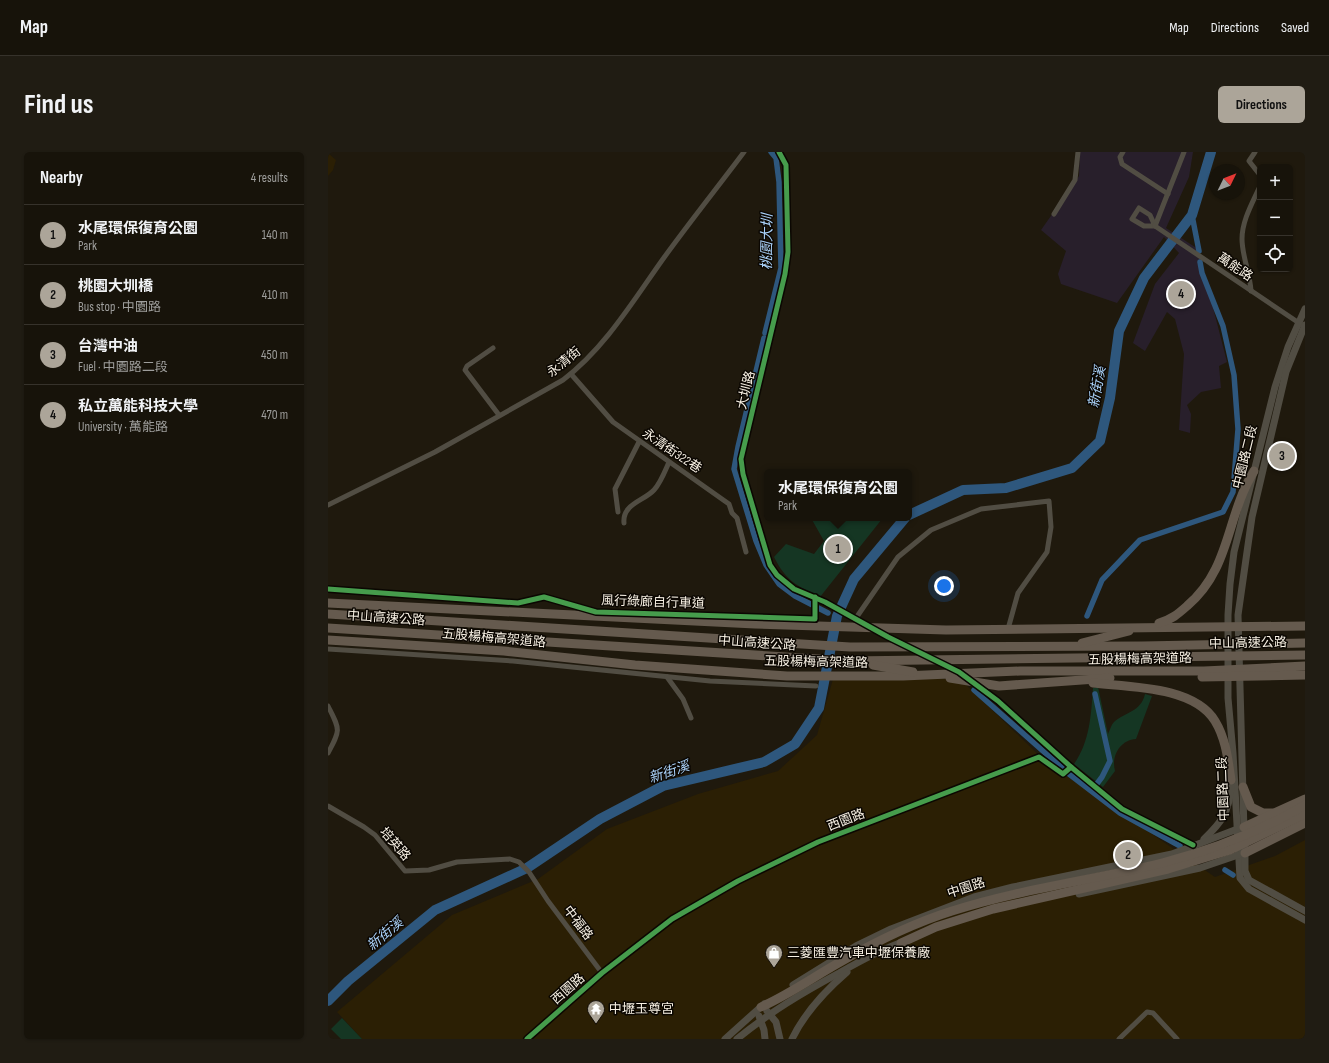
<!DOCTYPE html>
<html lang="en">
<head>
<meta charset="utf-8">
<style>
	body { margin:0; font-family:"Sofia Sans Condensed","Noto Sans TC",sans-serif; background:#201c13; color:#f1f3f6 }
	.controls { position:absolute; right:12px; top:12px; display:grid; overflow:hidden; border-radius:6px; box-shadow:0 1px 3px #0004 }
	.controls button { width:36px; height:36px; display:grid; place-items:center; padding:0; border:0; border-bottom:1px solid #36322b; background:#17130a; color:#f1f3f6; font:20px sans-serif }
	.compass { position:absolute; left:881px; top:12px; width:36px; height:36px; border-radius:50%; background:#17130a; box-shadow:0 1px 3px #0004; rotate:47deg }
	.you { position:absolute; left:616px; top:434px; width:14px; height:14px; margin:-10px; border:3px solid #fff; border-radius:50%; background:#1a73e8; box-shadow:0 0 0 6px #1a73e833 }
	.badge { display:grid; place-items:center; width:26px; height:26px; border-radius:50%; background:#aca599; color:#111; font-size:13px; font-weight:700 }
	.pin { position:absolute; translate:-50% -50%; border:2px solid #fff; box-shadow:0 1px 4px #0006 }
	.popup { position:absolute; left:436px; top:317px; width:148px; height:52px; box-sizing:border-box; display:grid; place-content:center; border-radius:6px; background:#17130a; filter:drop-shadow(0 1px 3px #0005); font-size:13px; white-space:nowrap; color:#9e9e9c }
	.popup b { font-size:15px; color:#f1f3f6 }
	.popup::after { content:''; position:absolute; left:50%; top:100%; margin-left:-8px; border:8px solid transparent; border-top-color:#17130a }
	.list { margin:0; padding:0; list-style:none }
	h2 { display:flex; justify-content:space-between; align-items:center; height:52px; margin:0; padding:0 16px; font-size:17px }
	h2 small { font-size:13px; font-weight:400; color:#9e9e9c }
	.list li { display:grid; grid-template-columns:26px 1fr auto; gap:12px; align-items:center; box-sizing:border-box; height:60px; padding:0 16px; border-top:1px solid #36322b }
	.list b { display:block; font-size:15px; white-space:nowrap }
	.list p { margin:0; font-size:13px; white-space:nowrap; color:#9e9e9c }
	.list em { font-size:13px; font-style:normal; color:#9e9e9c }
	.icon { flex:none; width:22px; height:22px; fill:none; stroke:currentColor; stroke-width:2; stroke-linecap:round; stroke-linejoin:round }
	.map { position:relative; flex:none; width:977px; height:887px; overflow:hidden; border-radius:6px }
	header { display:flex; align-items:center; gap:24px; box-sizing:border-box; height:56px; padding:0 20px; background:#17130a; border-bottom:1px solid #36322b }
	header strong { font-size:19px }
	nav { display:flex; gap:22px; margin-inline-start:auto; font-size:14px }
	.intro { display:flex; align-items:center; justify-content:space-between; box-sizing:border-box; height:96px; padding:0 24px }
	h1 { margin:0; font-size:28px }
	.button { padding:10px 18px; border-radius:6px; background:#aca599; color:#111; font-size:14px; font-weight:700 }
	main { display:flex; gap:24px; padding:0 24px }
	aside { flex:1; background:#17130a; border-radius:6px; box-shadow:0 1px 3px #0004 }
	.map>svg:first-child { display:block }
	.built { fill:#2b1f04 }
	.education { fill:#281f2b }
	.green { fill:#153623 }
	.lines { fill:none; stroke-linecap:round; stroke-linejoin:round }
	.canal { stroke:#2e577d; stroke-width:5.5 }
	.river { stroke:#2e577d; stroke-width:10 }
	.street-tunnel { stroke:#40392d; stroke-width:5; stroke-dasharray:5 2.5; stroke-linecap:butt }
	.street { stroke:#514d43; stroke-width:5 }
	.secondary { stroke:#514d43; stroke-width:7 }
	.highway { stroke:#655a4e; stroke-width:9 }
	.cycleway-casing { stroke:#0b0702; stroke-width:8 }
	.cycleway { stroke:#469c4c; stroke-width:5 }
	.labels { text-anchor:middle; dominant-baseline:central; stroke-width:3; stroke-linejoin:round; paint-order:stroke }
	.street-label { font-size:13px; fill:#f8f1e4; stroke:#0b0702 }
	.poi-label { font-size:13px; fill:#f8f1e4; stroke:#0b0702; text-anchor:start }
	.water-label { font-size:14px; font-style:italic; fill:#abd3fb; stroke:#0b0702 }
</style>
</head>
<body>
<header>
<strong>Map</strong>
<nav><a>Map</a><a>Directions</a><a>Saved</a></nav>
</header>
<div class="intro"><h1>Find us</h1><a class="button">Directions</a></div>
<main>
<aside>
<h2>Nearby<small>4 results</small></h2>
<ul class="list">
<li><span class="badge">1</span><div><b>水尾環保復育公園</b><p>Park</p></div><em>140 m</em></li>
<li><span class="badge">2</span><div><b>桃園大圳橋</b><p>Bus stop · 中園路</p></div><em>410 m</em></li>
<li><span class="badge">3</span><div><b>台灣中油</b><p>Fuel · 中園路二段</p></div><em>450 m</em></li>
<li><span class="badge">4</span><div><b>私立萬能科技大學</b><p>University · 萬能路</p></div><em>470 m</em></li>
</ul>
</aside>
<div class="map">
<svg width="977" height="887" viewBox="0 0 977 887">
	<rect width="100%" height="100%" fill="#1f190d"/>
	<g class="built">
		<polygon points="0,1 8,8 5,18 0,24"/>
		<polygon points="505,527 632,527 718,610 887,725 947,704 977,688 977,887 34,887 9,860 124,763 210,727 279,677 370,642 450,619 489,583"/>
	</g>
	<polygon class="education" points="752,0 865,0 861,25 838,76 870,97 899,210 891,214 893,236 873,240 859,253 863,262 862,281 851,278 856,202 847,167 839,160 817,199 805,191 827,132 851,101 836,85 789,151 733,132 730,122 738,99 713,78 751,24"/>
	<g class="green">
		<path d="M483 366 554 367 492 445C469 434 458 429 446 405L458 392 486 402 496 389Z"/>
		<path d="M770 535 780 582C782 578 783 573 786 570 797 560 813 560 817 542L824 544 808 587C792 588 783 604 787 619L775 635 746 612C762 589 763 563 765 536Z"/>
		<polygon points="14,866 34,887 13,887 3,877"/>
	</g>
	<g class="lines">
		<g class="canal">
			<polyline points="864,63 871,99"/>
			<polyline points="437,181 453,116 451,30 448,6 443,0"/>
			<polyline points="436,186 410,295 406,317 428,389 438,413 451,432 467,444 500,461"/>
			<polyline points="759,464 774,428 812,388 895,360 905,340 910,277 906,223 895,174 874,121 872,110"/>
			<polyline points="646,538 741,622 792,661 852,694"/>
			<polyline points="765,637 774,625 782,609 767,542"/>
			<polyline points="897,718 905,723"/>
		</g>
		<g class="river">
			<polyline points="581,363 635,338 678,336 744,316 772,289 782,246 791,179 816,126 864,63 883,0"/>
			<polyline points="0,849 20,829 107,758 199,716 272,667 335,634 436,610 467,592 491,556 509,464 526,427 577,366"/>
		</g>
		<g class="street-tunnel">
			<polyline points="560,485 576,493"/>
			<polyline points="585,497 603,506"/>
			<polyline points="610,509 631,520"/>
		</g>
		<g class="street">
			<path d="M451 0 458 13 460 100 457 122 443 185 415 296 413 307 415 322 442 413C457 437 474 438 498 450 519 460 540 473 560 485"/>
			<polyline points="795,0 792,5 794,12 840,42"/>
			<polyline points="927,0 921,9 932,23"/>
			<polygon points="811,56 822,63 827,74 816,74 804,67"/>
			<polyline points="726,62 747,28 750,0"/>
			<polyline points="827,74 974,173"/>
			<polyline points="827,74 856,0"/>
			<path d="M923 139C922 121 914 104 914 87 914 68 925 50 932 34"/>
			<polyline points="165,196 139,214 137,218 171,263"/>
			<polyline points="243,222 285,270 401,352 404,361 409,366 418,400"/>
			<path d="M0 353 107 300 235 228C277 196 305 149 335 107 361 71 389 36 416 0"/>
			<polyline points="290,360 287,337 311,290"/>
			<path d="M296 371C294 352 316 349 326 338 333 330 337 319 341 310"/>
			<polyline points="528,466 570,405 603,378 653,357 721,349 723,375 719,400 690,441 680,477"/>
			<polyline points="0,497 185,509 382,529 488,534"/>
			<polyline points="339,525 355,547 363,566"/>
			<polyline points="654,535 743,615 794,657 865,693"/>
			<path d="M0 554C12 578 13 577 0 601"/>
			<polyline points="0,654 36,675 47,683 77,719 101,718 129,710 182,707 191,710 201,720 220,749 274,821"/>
			<polyline points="199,887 274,821 344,767 410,729 490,690 711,605 735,622 743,615"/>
			<polyline points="791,887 819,860 825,861 849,887"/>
		</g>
		<g class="secondary">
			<polyline points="977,157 960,195 947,235 906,400 902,432 900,463 900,546 905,601 912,726 921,737 977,768"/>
			<polyline points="916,679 910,463 924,365 958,220 977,173"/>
			<path d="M876 687C894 670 901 660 903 635"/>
			<polyline points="917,696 917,719 921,728 977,759"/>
			<polyline points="751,742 872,716 913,702"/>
			<polyline points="465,833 528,794 563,777 646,745 685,735 844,702 912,676"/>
			<polyline points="439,859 448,870 452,887"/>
			<polyline points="431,864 436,878 437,887"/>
			<polyline points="397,887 436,852"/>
			<path d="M409 887C442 860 474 841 511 821 532 809 554 797 577 789"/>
			<path d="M464 887C477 860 497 839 519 820"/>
		</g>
		<g class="highway">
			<polyline points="0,451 427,472 618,478 977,474"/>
			<polyline points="0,462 522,495 814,494 977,491"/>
			<path d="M831 471C843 468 850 462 859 454 903 417 898 364 926 319"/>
			<polyline points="0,476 521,509 977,503"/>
			<polyline points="0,488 176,499 307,513 459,524 575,524 692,519 876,519 977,514"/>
			<polyline points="754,491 801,479"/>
			<polyline points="545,513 585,520"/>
			<polyline points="874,525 977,523"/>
			<polyline points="622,526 671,534 782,526"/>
			<path d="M765 531C801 535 866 534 887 569 898 587 900 608 903 628"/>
			<polyline points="915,635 923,655 935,661 944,661"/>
			<polyline points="916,675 977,647"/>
			<polyline points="917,701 977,671"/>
			<polyline points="573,791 608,775 665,757 840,717 902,698 977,662"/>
			<path d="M433 855C462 842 487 824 514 809 549 789 586 771 624 759 693 737 765 728 834 711 884 698 933 679 977 653"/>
		</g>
		<g class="cycleway-casing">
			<g id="cycleway">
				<polyline points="451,0 458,13 460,100 457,122 413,307 415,322 442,413 449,423 466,437 497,450 560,485 631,520 670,549 743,615 794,657 865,693"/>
				<polyline points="0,437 190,451 216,445 268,460 487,467 487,445"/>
				<polyline points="199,887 274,821 344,767 410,729 490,690 711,605 735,622 743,615"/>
			</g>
		</g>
		<use href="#cycleway" class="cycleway"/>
	</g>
	<defs>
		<g id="shop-pin" transform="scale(0.9)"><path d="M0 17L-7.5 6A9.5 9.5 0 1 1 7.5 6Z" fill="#aca599" stroke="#0b0702"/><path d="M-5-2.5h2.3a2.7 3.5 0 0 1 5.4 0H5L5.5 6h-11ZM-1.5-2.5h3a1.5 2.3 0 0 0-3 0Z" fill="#fff"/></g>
		<g id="temple-pin" transform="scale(0.9)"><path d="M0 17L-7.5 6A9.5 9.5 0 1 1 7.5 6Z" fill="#aca599" stroke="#0b0702"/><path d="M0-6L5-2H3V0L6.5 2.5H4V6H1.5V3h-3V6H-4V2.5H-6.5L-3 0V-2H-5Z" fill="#fff"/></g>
	</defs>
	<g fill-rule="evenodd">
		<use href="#shop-pin" x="446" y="801"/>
		<use href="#temple-pin" x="268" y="857"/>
	</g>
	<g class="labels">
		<g class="street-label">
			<text transform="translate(907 115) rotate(34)">萬能路</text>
			<text transform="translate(236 210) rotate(-39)">永清街</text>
			<text transform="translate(418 238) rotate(-76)">大圳路</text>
			<text transform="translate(344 299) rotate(34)">永清街322巷</text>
			<text transform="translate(917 305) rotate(-76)">中園路二段</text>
			<text transform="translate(325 450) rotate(2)">風行綠廊自行車道</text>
			<text transform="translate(58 466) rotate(4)">中山高速公路</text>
			<text transform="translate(166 486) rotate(5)">五股楊梅高架道路</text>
			<text transform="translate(429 491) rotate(4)">中山高速公路</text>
			<text transform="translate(920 491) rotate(-1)">中山高速公路</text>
			<text transform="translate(812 507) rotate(-1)">五股楊梅高架道路</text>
			<text transform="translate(488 510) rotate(1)">五股楊梅高架道路</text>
			<text transform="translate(895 637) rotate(-92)">中園路二段</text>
			<text transform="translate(518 668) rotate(-21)">西園路</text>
			<text transform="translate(67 692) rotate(49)">培英路</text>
			<text transform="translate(638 736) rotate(-18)">中園路</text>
			<text transform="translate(250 771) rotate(53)">中福路</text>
			<text transform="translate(240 837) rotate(-41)">西園路</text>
		</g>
		<g class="poi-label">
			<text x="459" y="801">三菱匯豐汽車中壢保養廠</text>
			<text x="281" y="857">中壢玉尊宮</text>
		</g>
		<g class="water-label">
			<text transform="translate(439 90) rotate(-89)">桃園大圳</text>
			<text transform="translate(769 235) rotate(-80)">新街溪</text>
			<text transform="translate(341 620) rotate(-18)">新街溪</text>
			<text transform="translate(57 782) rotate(-40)">新街溪</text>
		</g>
	</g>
</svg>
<div class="controls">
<button>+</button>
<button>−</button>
<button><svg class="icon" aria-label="locate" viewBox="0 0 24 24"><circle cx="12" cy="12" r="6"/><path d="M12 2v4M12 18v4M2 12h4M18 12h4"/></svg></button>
</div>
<svg class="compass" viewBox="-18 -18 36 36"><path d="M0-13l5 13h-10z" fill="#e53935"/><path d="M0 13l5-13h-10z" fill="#9e9e9c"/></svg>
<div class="you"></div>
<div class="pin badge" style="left:510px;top:397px">1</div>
<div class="popup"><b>水尾環保復育公園</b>Park</div>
<div class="pin badge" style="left:800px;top:703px">2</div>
<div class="pin badge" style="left:954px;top:304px">3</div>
<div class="pin badge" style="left:853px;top:142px">4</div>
</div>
</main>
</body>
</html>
